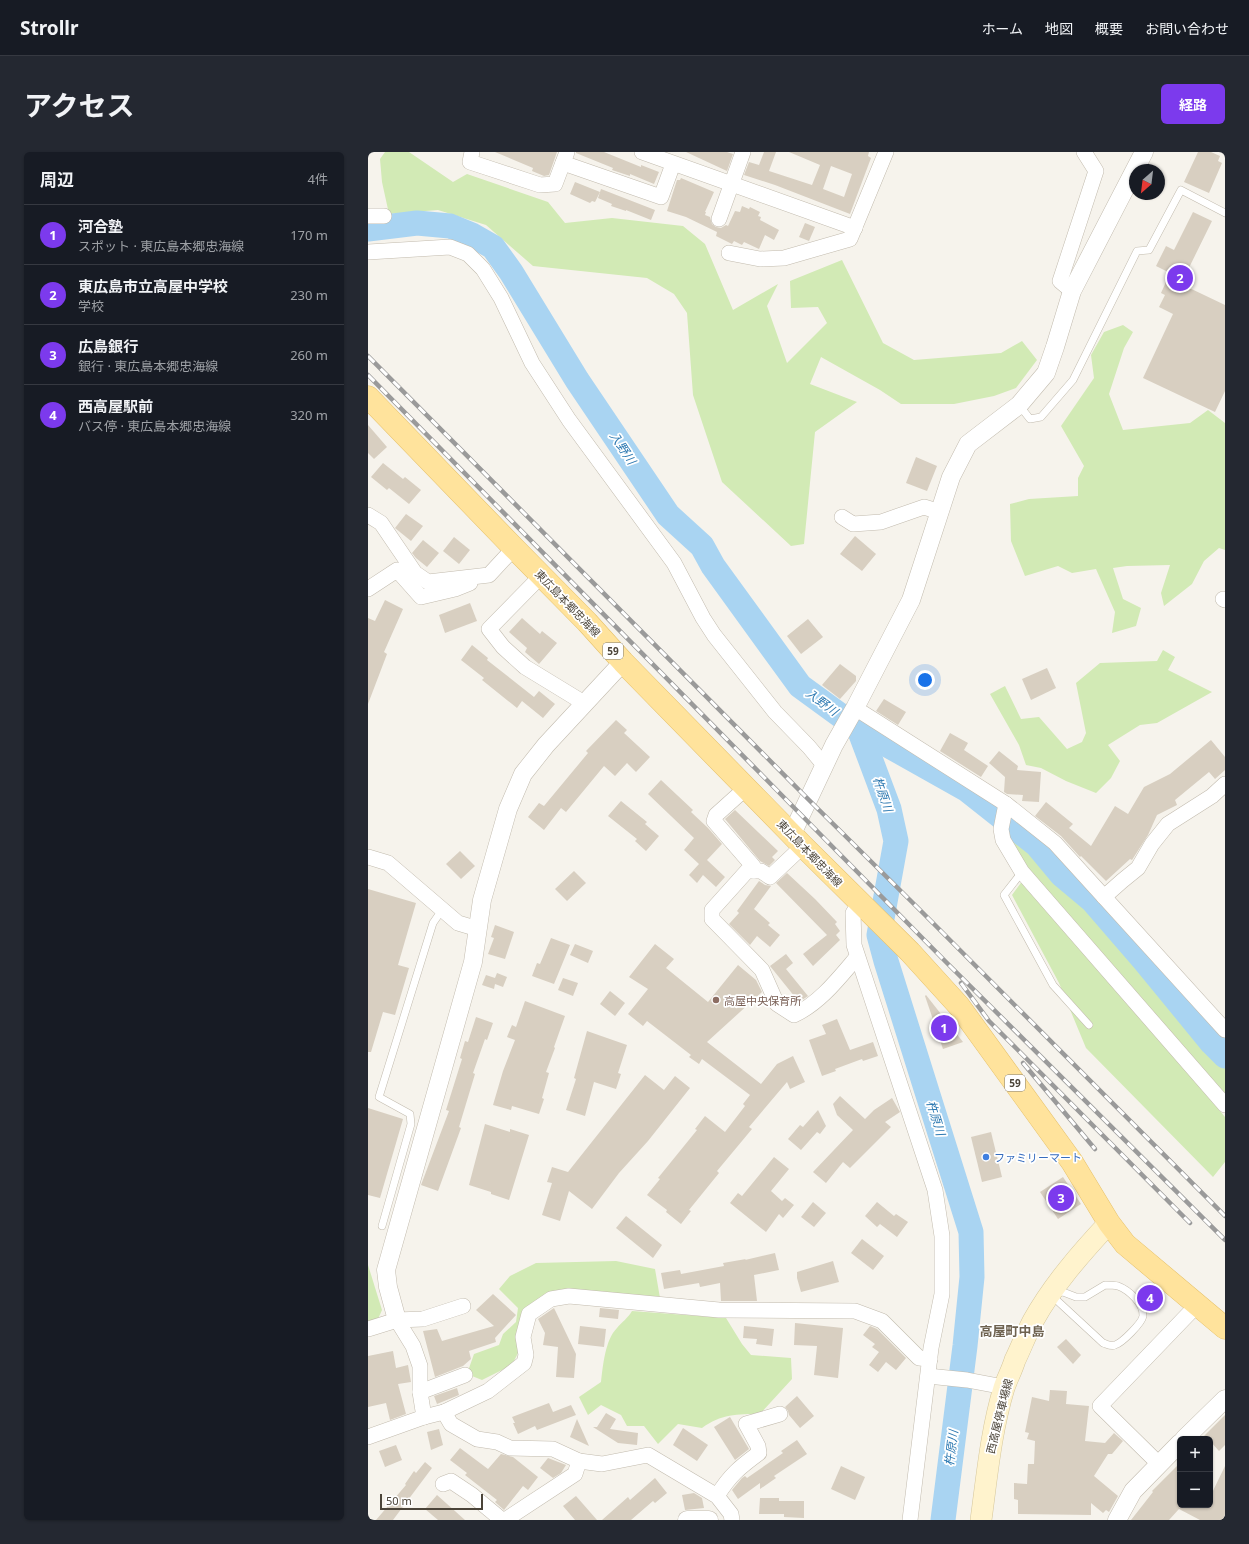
<!DOCTYPE html>
<html lang="ja">
<head>
<meta charset="utf-8">
<style>
	body { margin:0; font-family:"Noto Sans","Noto Sans JP",sans-serif; background:#242831; color:#f1f3f6 }
	.controls { position:absolute; right:12px; bottom:12px; display:grid; overflow:hidden; border-radius:6px; box-shadow:0 1px 3px #0004 }
	.controls button { width:36px; height:36px; display:grid; place-items:center; padding:0; border:0; border-bottom:1px solid #363941; background:#171b24; color:#f1f3f6; font:20px sans-serif }
	.compass { position:absolute; left:761px; top:12px; width:36px; height:36px; border-radius:50%; background:#171b24; box-shadow:0 1px 3px #0004; rotate:208deg }
	.scale { position:absolute; left:12px; bottom:10px; width:103px; box-sizing:border-box; padding-left:4px; border:2px solid #4b4439; border-top:0; font-size:11px; line-height:14px; white-space:nowrap; color:#4b4439; -webkit-text-stroke:3px #fff; paint-order:stroke }
	.you { position:absolute; left:557px; top:528px; width:14px; height:14px; margin:-10px; border:3px solid #fff; border-radius:50%; background:#1a73e8; box-shadow:0 0 0 6px #1a73e833 }
	.badge { display:grid; place-items:center; width:26px; height:26px; border-radius:50%; background:#7c3aed; color:#fff; font-size:13px; font-weight:700 }
	.pin { position:absolute; translate:-50% -50%; border:2px solid #fff; box-shadow:0 1px 4px #0006 }
	.list { margin:0; padding:0; list-style:none }
	h2 { display:flex; justify-content:space-between; align-items:center; height:52px; margin:0; padding:0 16px; font-size:17px }
	h2 small { font-size:13px; font-weight:400; color:#9ea1a6 }
	.list li { display:grid; grid-template-columns:26px 1fr auto; gap:12px; align-items:center; box-sizing:border-box; height:60px; padding:0 16px; border-top:1px solid #363941 }
	.list b { display:block; font-size:15px; white-space:nowrap }
	.list p { margin:0; font-size:13px; white-space:nowrap; color:#9ea1a6 }
	.list em { font-size:13px; font-style:normal; color:#9ea1a6 }
	.map { position:relative; flex:none; width:857px; height:1368px; overflow:hidden; border-radius:6px }
	header { display:flex; align-items:center; gap:24px; box-sizing:border-box; height:56px; padding:0 20px; background:#171b24; border-bottom:1px solid #363941 }
	header strong { font-size:19px }
	nav { display:flex; gap:22px; margin-inline-start:auto; font-size:14px }
	.intro { display:flex; align-items:center; justify-content:space-between; box-sizing:border-box; height:96px; padding:0 24px }
	h1 { margin:0; font-size:28px }
	.button { padding:10px 18px; border-radius:6px; background:#7c3aed; color:#fff; font-size:14px; font-weight:700 }
	main { display:flex; gap:24px; padding:0 24px }
	aside { flex:1; background:#171b24; border-radius:6px; box-shadow:0 1px 3px #0004 }
	.map>svg:first-child { display:block }
	.green { fill:#d2eab5 }
	.lines { fill:none; stroke-linecap:round; stroke-linejoin:round }
	.river { stroke:#a9d4f2; stroke-width:25 }
	.building { fill:#d8cfc1; fill-rule:evenodd }
	.service-casing { stroke:#c2bbae; stroke-width:8 }
	.minor-casing { stroke:#c2bbae; stroke-width:16 }
	.tertiary-casing { stroke:#c2bbae; stroke-width:19 }
	.secondary-casing { stroke:#d6c79b; stroke-width:22 }
	.primary-casing { stroke:#e6c16a; stroke-width:23 }
	.service { stroke:#fff; stroke-width:7 }
	.minor { stroke:#fff; stroke-width:15 }
	.tertiary { stroke:#fff; stroke-width:18 }
	.secondary { stroke:#fff3cd; stroke-width:21 }
	.primary { stroke:#ffe39c; stroke-width:22 }
	.rail-casing { stroke:#9a9a9a; stroke-width:4.5 }
	.rail { stroke:#fff; stroke-width:3; stroke-dasharray:9; stroke-linecap:butt }
	.education-dot { fill:#8d6e63; stroke:#fff; stroke-width:1.5 }
	.shop-dot { fill:#3f7fe0; stroke:#fff; stroke-width:1.5 }
	.labels { text-anchor:middle; dominant-baseline:central; stroke-width:3.5; stroke-linejoin:round; paint-order:stroke }
	.shield { fill:#fff; stroke:#817c74; stroke-width:1 }
	.shield-label { font-size:10px; font-weight:bold; fill:#4b4439 }
	.street-label { font-size:11px; fill:#4b4439; stroke:#fff }
	.education-label { font-size:11px; fill:#785e54; stroke:#fff; text-anchor:start }
	.shop-label { font-size:11px; fill:#366cbe; stroke:#fff; text-anchor:start }
	.water-label { font-size:12px; font-style:italic; fill:#2e7ab2; stroke:#fff }
	.quarter-label { font-size:13px; font-weight:bold; fill:#6e6250; stroke:#fff }
</style>
</head>
<body>
<header>
<strong>Strollr</strong>
<nav><a>ホーム</a><a>地図</a><a>概要</a><a>お問い合わせ</a></nav>
</header>
<div class="intro"><h1>アクセス</h1><a class="button">経路</a></div>
<main>
<aside>
<h2>周辺<small>4件</small></h2>
<ul class="list">
<li><span class="badge">1</span><div><b>河合塾</b><p>スポット · 東広島本郷忠海線</p></div><em>170 m</em></li>
<li><span class="badge">2</span><div><b>東広島市立高屋中学校</b><p>学校</p></div><em>230 m</em></li>
<li><span class="badge">3</span><div><b>広島銀行</b><p>銀行 · 東広島本郷忠海線</p></div><em>260 m</em></li>
<li><span class="badge">4</span><div><b>西高屋駅前</b><p>バス停 · 東広島本郷忠海線</p></div><em>320 m</em></li>
</ul>
</aside>
<div class="map">
<svg width="857" height="1368" viewBox="0 0 857 1368">
	<rect width="100%" height="100%" fill="#f6f3ec"/>
	<g class="green">
		<polygon points="17,0 41,0 85,30 99,22 180,50 197,71 244,66 315,74 337,92 365,158 410,132 399,154 419,211 459,171 450,155 423,156 422,129 474,108 515,191 546,208 633,201 654,189 669,208 648,236 626,244 586,252 533,252 512,238 453,205 442,232 489,250 447,280 436,392 423,394 354,330 325,243 319,161 306,142 279,126 165,114 118,73 70,58 21,62 14,30 12,7"/>
		<polygon points="755,173 765,180 756,196 741,242 755,278 822,271 840,258 857,271 857,398 851,396 836,409 824,432 796,454 793,441 802,413 759,414 745,416 755,447 773,456 768,474 744,481 747,460 728,417 704,421 690,414 657,424 643,389 642,352 661,347 710,344 710,326 716,314 693,274 726,226 723,203 736,180"/>
		<polygon points="795,498 807,505 800,518 844,540 789,571 772,573 740,593 752,609 743,626 728,641 698,629 673,616 658,613 651,593 622,542 637,534 653,567 671,565 699,597 714,590 718,581 708,531 732,511 789,509"/>
		<polygon points="641,677 762,802 833,888 857,912 857,953 666,734 857,965 857,1010 845,1025 718,896 691,831 644,743 658,724 635,688"/>
		<polygon points="248,1109 287,1117 292,1146 184,1141 160,1157 153,1195 144,1213 114,1228 94,1220 100,1219 106,1202 131,1193 135,1182 148,1170 150,1156 131,1137 142,1124 168,1111"/>
		<polygon points="0,1113 14,1158 10,1167 0,1170"/>
		<path d="M264 1159 358 1166 374 1192 383 1203 423 1206 424 1227 392 1262C369 1262 353 1262 334 1276L310 1272 290 1292 276 1274H259L253 1263 233 1253 220 1263 211 1245 233 1230C235 1214 237 1188 249 1176 254 1170 260 1166 264 1159Z"/>
	</g>
	<g class="lines">
		<g class="river">
			<polyline points="0,77 49,71 82,74 104,83 125,95 143,120 209,228 300,363 334,394 345,414 432,534 491,577 598,637 669,693 694,723 725,749 776,808 844,891 857,904"/>
			<polyline points="491,577 521,657 528,689 511,783 518,809 603,1080 604,1125 597,1194 575,1368"/>
		</g>
	</g>
	<g class="building">
		<polygon points="127,0 189,0 181,23 176,24 164,19 165,16"/>
		<polygon points="208,0 236,0 273,15 273,13 291,20 286,32 262,22 262,24 244,18 245,16 208,1"/>
		<polygon points="318,0 359,0 365,2 359,19"/>
		<path d="M396 0H408L401 19 444 33 452 13 421 0H501L500 4 503 6 482 62 407 33 376 23 381 10 391 13ZM463 14 484 22 476 45 455 37Z"/>
		<polygon points="830,0 843,0 852,4 850,9 854,11 841,41 816,30"/>
		<polygon points="313,26 346,40 337,60 338,60 337,63 342,65 344,72 348,75 353,76 358,73 360,74 367,59 372,60 374,54 381,57 382,55 392,60 390,64 393,65 392,68 411,78 406,88 397,83 391,97 376,90 374,93 366,89 364,92 348,84 349,80 318,65 299,59 309,28 312,28"/>
		<polygon points="207,30 232,40 227,50 224,49 222,51 202,42"/>
		<polygon points="233,37 287,58 283,68 258,58 258,59 243,54 244,52 230,46"/>
		<polygon points="825,60 844,69 813,132 857,153 857,239 847,260 775,226 805,162 791,155 797,143 793,141 802,121 788,114 798,94 806,98"/>
		<polygon points="437,71 447,75 441,89 431,85"/>
		<polygon points="0,273 19,295 6,307 0,301"/>
		<polygon points="548,305 569,314 559,339 538,331"/>
		<polygon points="15,311 35,327 37,325 53,338 41,352 21,336 19,338 3,325"/>
		<polygon points="38,362 55,374 43,389 27,376"/>
		<polygon points="487,384 508,402 494,419 472,402"/>
		<polygon points="86,385 102,398 91,412 75,399"/>
		<polygon points="55,388 71,401 59,415 48,406 44,401"/>
		<polygon points="17,448 35,457 16,500 19,502 0,552 0,466 7,469"/>
		<polygon points="102,451 109,469 77,481 71,463"/>
		<polygon points="154,466 172,482 174,479 189,491 171,512 157,500 159,496 141,480"/>
		<polygon points="440,467 455,485 433,502 419,484"/>
		<polygon points="104,493 120,506 119,508 166,545 171,539 187,552 175,566 154,549 149,556 114,528 116,526 93,508"/>
		<polygon points="472,512 488,524 488,529 472,547 454,533"/>
		<polygon points="679,516 688,536 663,548 654,527"/>
		<polygon points="516,547 538,560 530,573 508,559"/>
		<polygon points="248,568 259,578 256,581 282,605 268,620 259,611 247,624 236,614 198,660 193,656 176,678 160,665 171,651 176,654 220,601 218,599"/>
		<polygon points="582,581 600,591 596,598 620,614 613,625 572,599"/>
		<polygon points="843,588 857,605 857,618 847,627 841,620 807,648 809,653 789,663 780,683 764,708 762,707 738,729 713,704 712,705 693,684 667,664 678,650 705,672 701,676 723,694 747,654 760,662 776,635 802,622"/>
		<polygon points="631,599 650,614 649,618 673,620 671,650 654,649 655,643 639,642 636,640 637,625 621,611"/>
		<polygon points="293,628 325,658 323,660 340,676 354,692 339,708 357,725 348,735 335,723 329,731 321,723 331,712 316,698 326,686 280,642"/>
		<polygon points="253,649 279,670 277,672 291,684 278,699 267,689 269,687 240,664"/>
		<polygon points="367,658 410,699 404,705 407,708 401,714 392,709 357,667"/>
		<polygon points="92,699 107,714 93,727 78,712"/>
		<polygon points="206,719 218,731 199,749 187,737"/>
		<polygon points="419,721 447,747 469,770 467,772 472,779 468,783 472,788 445,814 435,802 459,783 408,731"/>
		<polygon points="391,729 397,733 403,734 386,757 402,771 400,773 412,783 402,795 389,784 382,793 361,772 371,761 369,759"/>
		<polygon points="0,737 48,751 30,813 41,816 27,863 15,860 3,900 0,900"/>
		<polygon points="127,773 146,780 137,807 120,802 126,786 123,785"/>
		<polygon points="183,786 202,793 186,832 164,824 169,811 172,812"/>
		<polygon points="207,792 225,799 220,811 202,803"/>
		<polygon points="287,792 306,807 298,816 340,850 370,813 388,828 394,840 339,890 393,932 409,912 425,904 437,930 422,937 419,930 381,975 384,977 349,1019 351,1021 321,1058 323,1059 313,1072 298,1060 299,1058 279,1043 292,1027 290,1026 329,978 327,977 337,964 357,980 377,954 375,952 382,943 334,907 331,912 321,905 323,903 279,869 275,874 260,862 280,837 261,825"/>
		<polygon points="418,802 425,811 418,817 440,844 431,850 402,814"/>
		<polygon points="129,821 139,825 135,835 127,832 126,837 114,833 118,823 127,826"/>
		<polygon points="195,826 210,831 205,844 190,838"/>
		<polygon points="242,839 257,851 247,864 232,852"/>
		<polygon points="558,843 595,890 575,897 557,844"/>
		<polygon points="157,849 197,864 186,895 187,896 178,920 181,921 174,946 176,947 171,962 144,954 143,958 125,953 135,919 147,888 139,885 144,873 148,875"/>
		<polygon points="108,865 125,871 119,888 117,887 105,921 107,922 91,975 93,976 70,1039 53,1033 81,959 78,958 94,907 92,906 97,889 100,890"/>
		<polygon points="469,867 482,898 505,890 510,904 495,909 494,907 467,917 468,919 454,924 441,888 458,882 454,873"/>
		<polygon points="219,879 259,893 250,921 253,922 248,937 226,930 217,964 198,958 208,927 206,926"/>
		<polygon points="277,923 296,938 307,924 322,936 280,989 251,1021 224,1057 201,1039 192,1069 174,1063 184,1031 179,1030 184,1015 200,1020"/>
		<polygon points="472,944 497,967 506,958 524,946 532,960 517,970 523,975 482,1016 475,1010 458,1031 445,1020 485,978 469,963 465,952"/>
		<polygon points="0,956 35,967 12,1046 0,1043"/>
		<polygon points="450,958 458,974 452,982 449,980 433,998 420,987 432,973 435,975"/>
		<polygon points="117,972 142,980 142,977 161,983 141,1048 123,1042 123,1040 101,1033"/>
		<polygon points="623,980 634,1025 614,1030 603,985"/>
		<polygon points="406,1005 421,1017 403,1039 414,1049 417,1046 426,1053 415,1066 411,1062 398,1080 362,1051 370,1041 374,1044"/>
		<polygon points="695,1025 713,1052 690,1067 672,1040"/>
		<polygon points="445,1050 458,1061 446,1075 433,1065"/>
		<polygon points="509,1050 526,1064 528,1062 540,1070 529,1085 512,1072 509,1075 497,1064"/>
		<polygon points="258,1064 294,1093 285,1106 248,1076"/>
		<polygon points="494,1087 516,1104 505,1118 483,1101"/>
		<polygon points="407,1101 411,1118 386,1123 389,1149 353,1149 352,1131 332,1135 331,1131 296,1137 293,1121 312,1118 313,1122 356,1114 355,1111 378,1107 377,1108"/>
		<polygon points="465,1109 471,1130 433,1140 429,1126 429,1120"/>
		<polygon points="125,1142 148,1163 127,1186 128,1190 101,1199 103,1207 95,1214 67,1225 55,1179 69,1177 74,1189 126,1174 108,1158"/>
		<polygon points="186,1156 208,1202 206,1226 188,1225 190,1195 175,1193 177,1181 170,1167"/>
		<polygon points="232,1156 251,1158 250,1167 231,1165"/>
		<polygon points="427,1171 475,1176 470,1226 446,1223 449,1194 426,1193"/>
		<polygon points="212,1174 238,1177 236,1195 210,1192"/>
		<polygon points="376,1174 406,1177 404,1194 388,1192 389,1187 375,1186"/>
		<polygon points="502,1174 509,1177 538,1206 528,1218 518,1210 510,1220 501,1213 511,1200 504,1195 507,1192 495,1183"/>
		<polygon points="698,1187 713,1203 705,1212 689,1195"/>
		<polygon points="25,1199 28,1216 40,1213 43,1230 30,1232 38,1262 22,1268 18,1251 0,1255 0,1204"/>
		<polygon points="89,1236 91,1243 69,1252 66,1244"/>
		<polygon points="682,1238 699,1239 698,1252 721,1254 717,1289 737,1291 746,1281 755,1289 744,1302 740,1302 726,1324 750,1344 741,1360 738,1358 735,1361 723,1351 723,1363 650,1362 650,1348 646,1347 646,1331 659,1332 660,1312 666,1312 667,1289 659,1287 661,1281 657,1280 664,1245 681,1249"/>
		<polygon points="429,1244 446,1264 432,1276 421,1263 420,1259 417,1255"/>
		<polygon points="181,1251 185,1260 203,1253 208,1263 169,1278 167,1274 150,1282 145,1271 147,1271 144,1265"/>
		<polygon points="238,1261 248,1267 242,1277 270,1281 269,1293 250,1291 225,1275 229,1275"/>
		<polygon points="857,1263 857,1293 851,1299 842,1289 842,1287 840,1287 836,1284"/>
		<polygon points="362,1265 381,1297 367,1308 346,1275"/>
		<polygon points="209,1267 221,1294 202,1285"/>
		<polygon points="315,1276 340,1293 329,1309 305,1293"/>
		<polygon points="71,1277 75,1293 63,1298 59,1280"/>
		<polygon points="429,1288 439,1302 406,1324 408,1326 392,1337 392,1331 370,1347 364,1338 374,1326 377,1324 379,1326 415,1301 413,1299"/>
		<polygon points="28,1293 34,1308 17,1315 11,1299"/>
		<polygon points="92,1296 120,1317 133,1302 145,1305 170,1325 160,1338 155,1334 136,1358 127,1350 129,1348 97,1323 99,1321 82,1308"/>
		<polygon points="180,1306 198,1313 193,1321 185,1326 172,1316"/>
		<polygon points="57,1310 64,1316 25,1368 8,1368 38,1333 37,1332 46,1319 48,1321"/>
		<polygon points="812,1311 812,1353 842,1353 842,1345 857,1314 857,1368 832,1368 811,1357 801,1368 763,1368 785,1340 784,1339"/>
		<polygon points="473,1314 497,1325 487,1348 463,1337"/>
		<polygon points="287,1326 299,1341 287,1351 285,1349 263,1368 234,1368 260,1345 262,1348"/>
		<polygon points="326,1341 334,1346 336,1356 317,1358 314,1343"/>
		<polygon points="69,1343 97,1368 70,1368 57,1357"/>
		<polygon points="208,1344 229,1368 207,1368 195,1354"/>
		<polygon points="392,1346 411,1346 411,1349 436,1349 436,1366 416,1365 416,1362 391,1362"/>
	</g>
	<g class="lines">
		<g class="service-casing">
			<g id="service">
				<polyline points="651,253 662,267 673,265 705,228 769,99 781,98 813,38 857,61"/>
				<polyline points="654,720 636,743 685,833 721,873"/>
				<polyline points="14,1074 43,972 42,962 11,945 65,771 74,758"/>
				<path d="M737 1133C741 1133 746 1133 750 1134 761 1138 776 1152 775 1164 774 1171 754 1191 747 1193 743 1195 739 1192 735 1191L682 1142 695 1140 708 1145H717Z"/>
			</g>
		</g>
		<g class="minor-casing">
			<g id="minor">
				<polyline points="104,0 102,10 172,33 187,32 199,0"/>
				<polyline points="274,0 487,76"/>
				<polyline points="195,11 293,45 305,12"/>
				<polyline points="0,64 16,64"/>
				<polyline points="351,67 375,0"/>
				<polyline points="0,100 82,95 100,102 115,117 133,146 164,211 201,268 306,411 335,466 346,483 407,560 441,595 456,613"/>
				<polyline points="361,101 392,107 416,106 482,87 518,0"/>
				<polyline points="704,139 692,129 728,19 716,0"/>
				<polyline points="0,363 13,371 47,421 60,430 121,423 146,396"/>
				<polyline points="474,365 485,372 513,370 556,355 572,360"/>
				<polyline points="173,424 121,477 135,495 157,515 216,551"/>
				<polyline points="0,437 29,418 53,445 87,437 102,431"/>
				<polyline points="855,447 857,448"/>
				<polyline points="487,556 638,652 687,691 857,878"/>
				<polyline points="378,636 348,663 346,669 385,714 386,719"/>
				<polyline points="638,652 633,677 635,688 654,720 857,953"/>
				<path d="M435 694 402 725 393 719H379L344 758V767L394 818 409 852 426 863C452 851 471 826 489 805"/>
				<polyline points="0,705 20,711 90,771 110,777"/>
				<polyline points="736,745 754,729 770,716 784,692 800,672 844,644 857,632"/>
				<polyline points="492,751 485,761 486,793 567,1038 574,1084 574,1142 563,1196 542,1368"/>
				<polyline points="29,1168 45,1194 52,1214 52,1240 56,1265"/>
				<polyline points="0,1177 29,1168 55,1167 95,1154"/>
				<polyline points="560,1224 599,1228 636,1235"/>
				<polyline points="52,1240 97,1223"/>
				<polyline points="76,1260 83,1272 109,1287 129,1290 142,1296 185,1297 211,1309 234,1312 280,1303 349,1344 363,1362 364,1368"/>
				<polyline points="0,1285 56,1265 76,1260 120,1239 156,1211 158,1203 155,1185 161,1162 183,1147 201,1144 351,1158 487,1159 514,1169 551,1206 562,1207"/>
				<polyline points="791,1312 732,1254 829,1153"/>
				<polyline points="75,1332 83,1329 104,1343 134,1368"/>
				<path d="M349 1344C362 1323 372 1315 391 1301L390 1294 378 1272 412 1262"/>
				<polyline points="137,1368 207,1322 211,1309"/>
			</g>
		</g>
		<g class="tertiary-casing">
			<g id="tertiary">
				<polyline points="424,682 466,593 487,556 543,448 583,325 600,292 651,253 678,221 687,195 704,139 776,0"/>
				<polyline points="29,1168 20,1135 18,1118 105,810 114,748 140,657 155,622 178,593 255,510"/>
				<polyline points="816,1287 857,1247"/>
				<polyline points="319,1368 341,1368"/>
				<polyline points="749,1368 765,1339 812,1291"/>
			</g>
		</g>
		<g class="secondary-casing">
			<path id="secondary" d="M613 1368C619 1324 623 1279 636 1236 639 1227 644 1218 647 1208 653 1196 658 1182 665 1169 685 1133 713 1101 741 1071"/>
		</g>
		<g class="primary-casing">
			<polyline id="primary" points="0,245 146,396 219,470 255,510 435,694 542,800 591,854 704,1010 741,1071 757,1092 857,1176"/>
		</g>
		<use href="#service" class="service"/>
		<use href="#minor" class="minor"/>
		<use href="#tertiary" class="tertiary"/>
		<use href="#secondary" class="secondary"/>
		<use href="#primary" class="primary"/>
		<g class="rail-casing">
			<g id="rail">
				<polyline points="0,204 441,648 550,756 857,1064"/>
				<polyline points="0,223 578,810 857,1088"/>
				<polyline points="593,831 621,869 822,1071"/>
				<polyline points="655,911 727,997"/>
			</g>
		</g>
		<use href="#rail" class="rail"/>
	</g>
	<circle class="education-dot" cx="348" cy="848" r="4"/>
	<circle class="shop-dot" cx="618" cy="1005" r="4"/>
	<g class="labels">
		<g class="shield">
			<rect x="235" y="491" width="20" height="16" rx="3"/>
			<rect x="637" y="923" width="20" height="16" rx="3"/>
		</g>
		<g class="shield-label">
			<text x="245" y="499">59</text>
			<text x="647" y="931">59</text>
		</g>
		<g class="street-label">
			<text transform="translate(200 451) rotate(46)">東広島本郷忠海線</text>
			<text transform="translate(442 701) rotate(46)">東広島本郷忠海線</text>
			<text transform="translate(631 1264) rotate(-76)">西高屋停車場線</text>
		</g>
		<g class="education-label">
			<text x="356" y="848">高屋中央保育所</text>
		</g>
		<g class="shop-label">
			<text x="626" y="1005">ファミリーマート</text>
		</g>
		<g class="water-label">
			<text transform="translate(255 296) rotate(56)">入野川</text>
			<text transform="translate(454 550) rotate(36)">入野川</text>
			<text transform="translate(515 642) rotate(71)">杵原川</text>
			<text transform="translate(568 966) rotate(73)">杵原川</text>
			<text transform="translate(583 1296) rotate(-83)">杵原川</text>
		</g>
		<g class="quarter-label">
			<text x="644" y="1179">高屋町中島</text>
		</g>
	</g>
</svg>
<div class="controls">
<button>+</button>
<button>−</button>
</div>
<svg class="compass" viewBox="-18 -18 36 36"><path d="M0-13l5 13h-10z" fill="#e53935"/><path d="M0 13l5-13h-10z" fill="#9ea1a6"/></svg>
<div class="scale">50 m</div>
<div class="you"></div>
<div class="pin badge" style="left:576px;top:876px">1</div>
<div class="pin badge" style="left:812px;top:126px">2</div>
<div class="pin badge" style="left:693px;top:1046px">3</div>
<div class="pin badge" style="left:782px;top:1146px">4</div>
</div>
</main>
</body>
</html>
